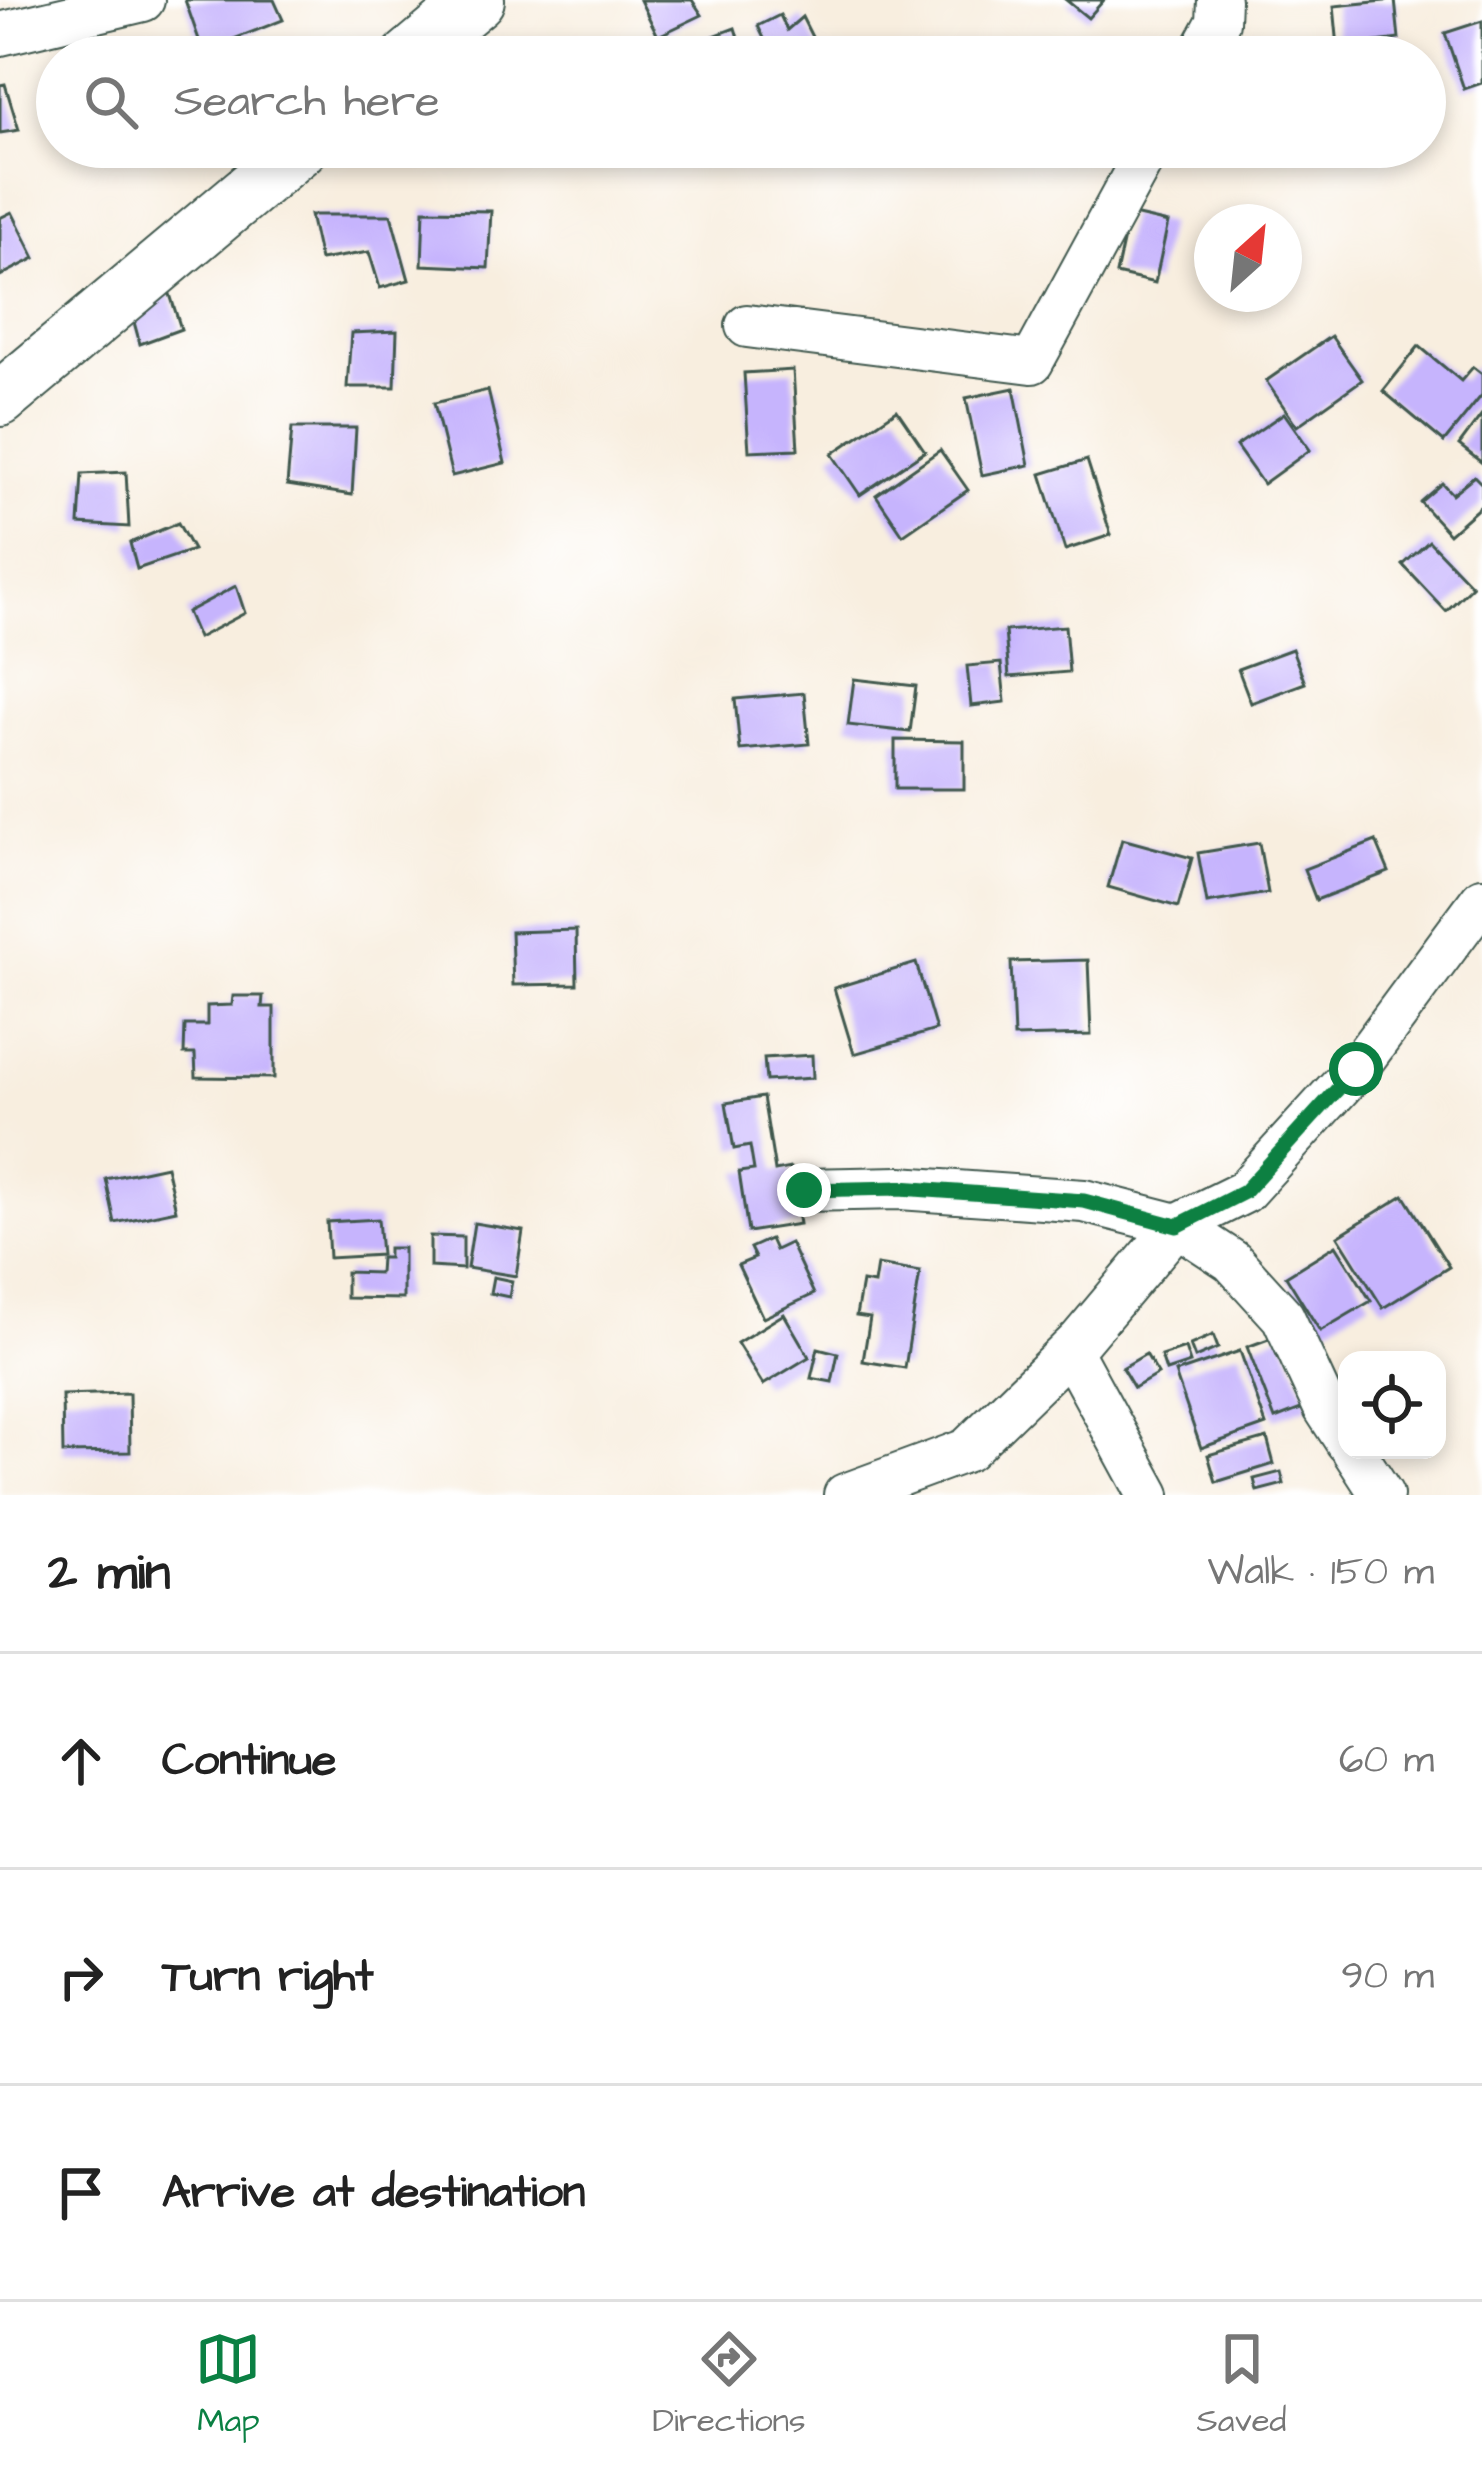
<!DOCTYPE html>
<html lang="en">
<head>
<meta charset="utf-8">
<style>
	body { margin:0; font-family:"Architects Daughter",sans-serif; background:#f6f6f6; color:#222 }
	.controls { position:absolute; right:36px; bottom:36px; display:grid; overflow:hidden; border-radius:24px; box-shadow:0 6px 18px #0003 }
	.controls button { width:108px; height:108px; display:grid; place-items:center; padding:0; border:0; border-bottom:3px solid #e0e0e0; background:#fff; color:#222; font:60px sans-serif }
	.compass { position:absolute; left:1194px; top:204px; width:108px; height:108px; border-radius:50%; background:#fff; box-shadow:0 6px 18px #0003; rotate:27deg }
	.stop { position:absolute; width:36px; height:36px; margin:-27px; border:9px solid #0b8043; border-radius:50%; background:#fff }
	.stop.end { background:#0b8043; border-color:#fff; box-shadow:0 3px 12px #0008 }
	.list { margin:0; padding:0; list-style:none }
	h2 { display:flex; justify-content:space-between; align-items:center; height:156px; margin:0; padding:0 48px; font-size:51px }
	h2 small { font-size:39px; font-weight:400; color:#767676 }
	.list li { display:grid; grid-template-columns:78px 1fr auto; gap:36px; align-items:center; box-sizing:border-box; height:216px; padding:0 48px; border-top:3px solid #e0e0e0 }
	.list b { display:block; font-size:45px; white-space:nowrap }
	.list em { font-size:39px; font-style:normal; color:#767676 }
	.icon { flex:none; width:66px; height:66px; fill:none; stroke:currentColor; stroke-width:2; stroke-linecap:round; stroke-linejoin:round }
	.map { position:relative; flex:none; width:1482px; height:1495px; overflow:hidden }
	.search { position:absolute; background:#fff; box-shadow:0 6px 18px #0003; left:36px; right:36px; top:36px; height:132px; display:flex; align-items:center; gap:30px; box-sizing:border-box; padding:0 42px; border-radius:66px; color:#767676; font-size:45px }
	.sheet { height:804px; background:#fff }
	nav { display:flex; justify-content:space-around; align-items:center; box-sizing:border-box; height:168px; border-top:3px solid #e0e0e0; background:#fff; font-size:33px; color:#767676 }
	nav a { display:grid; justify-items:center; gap:6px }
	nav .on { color:#0b8043 }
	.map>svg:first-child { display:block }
	.building { fill:#c6b4fd }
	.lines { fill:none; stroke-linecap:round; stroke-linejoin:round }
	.minor-casing { stroke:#40584e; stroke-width:46 }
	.major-casing { stroke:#40584e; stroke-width:58 }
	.minor { stroke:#fff; stroke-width:42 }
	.major { stroke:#fff; stroke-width:54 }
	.route { stroke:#0b8043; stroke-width:15 }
</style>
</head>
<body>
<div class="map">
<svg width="1482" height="1495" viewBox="0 0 1482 1495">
	<rect width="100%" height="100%" fill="#fff"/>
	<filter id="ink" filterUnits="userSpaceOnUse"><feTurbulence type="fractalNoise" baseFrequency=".00833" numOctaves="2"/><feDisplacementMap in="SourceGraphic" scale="24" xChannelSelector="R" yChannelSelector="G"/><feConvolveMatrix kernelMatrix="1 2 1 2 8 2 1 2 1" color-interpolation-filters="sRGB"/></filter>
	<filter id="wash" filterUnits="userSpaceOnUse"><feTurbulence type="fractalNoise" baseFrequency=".004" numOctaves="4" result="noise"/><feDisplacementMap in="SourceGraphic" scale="48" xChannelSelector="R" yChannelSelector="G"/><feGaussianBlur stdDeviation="2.7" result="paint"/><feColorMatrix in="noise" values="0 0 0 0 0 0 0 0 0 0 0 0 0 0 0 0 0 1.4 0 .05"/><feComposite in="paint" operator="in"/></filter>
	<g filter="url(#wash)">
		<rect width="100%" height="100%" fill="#f8eedf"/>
		<g id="blocks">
			<g class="building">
				<polygon points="185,0 274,0 283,20 203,51"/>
				<polygon points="640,0 692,0 702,15 658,36"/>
				<polygon points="1066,0 1104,0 1088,18"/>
				<polygon points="1395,0 1399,39 1338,47 1334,6"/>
				<polygon points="780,15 787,30 802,17 822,57 773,57 758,26"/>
				<polygon points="1482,21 1482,83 1464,89 1445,33"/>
				<polygon points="735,28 744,57 658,57"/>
				<polygon points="5,84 19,130 0,133 0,85"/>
				<polygon points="424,210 491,211 488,268 422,265"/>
				<polygon points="12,212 35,258 0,276 0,218"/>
				<polygon points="1129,214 1168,223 1155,283 1116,274"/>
				<polygon points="310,215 391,215 409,280 380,288 369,252 320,260"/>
				<polygon points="169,291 181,329 140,344 129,304"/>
				<polygon points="397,331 395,387 347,387 351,333"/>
				<polygon points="1331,336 1362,380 1297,426 1266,381"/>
				<polygon points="1419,346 1461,381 1473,367 1482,374 1482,395 1444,442 1383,391"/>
				<polygon points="793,370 798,449 749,451 744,373"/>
				<polygon points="1014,388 1029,465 982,475 966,398"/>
				<polygon points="488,390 505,463 452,476 434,403"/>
				<polygon points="897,410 925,451 860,495 832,454"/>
				<polygon points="1284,413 1310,450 1263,484 1236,446"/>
				<polygon points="1482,414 1482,463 1459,445"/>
				<polygon points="292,428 356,428 352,495 287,485"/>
				<polygon points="940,450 968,490 903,535 876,495"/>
				<polygon points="1087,460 1111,535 1065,550 1041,474"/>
				<polygon points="126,472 129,527 79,524 82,474"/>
				<polygon points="1474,476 1482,484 1482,505 1449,534 1420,502 1442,483 1452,494"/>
				<polygon points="178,523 193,550 137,569 130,543"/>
				<polygon points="1429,541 1472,586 1446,611 1403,565"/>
				<polygon points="236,586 245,613 198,638 187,612"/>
				<polygon points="1065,626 1069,672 1009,677 1005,631"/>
				<polygon points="1292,649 1305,683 1251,703 1238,669"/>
				<polygon points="1001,663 1005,702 971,706 967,666"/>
				<polygon points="854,679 916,686 910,732 848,725"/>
				<polygon points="804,693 809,744 740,750 735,699"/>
				<polygon points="895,740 964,741 964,789 895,789"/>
				<polygon points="1122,839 1192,858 1178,907 1108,887"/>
				<polygon points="1376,841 1389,872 1316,900 1304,869"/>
				<polygon points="1259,843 1268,893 1207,903 1198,853"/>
				<polygon points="576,930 577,984 513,985 511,932"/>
				<polygon points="1088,960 1091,1035 1014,1037 1011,962"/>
				<polygon points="916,963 936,1030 854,1054 834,988"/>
				<polygon points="233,996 263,996 262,1007 274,1007 274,1078 196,1077 195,1054 184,1054 185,1025 207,1025 207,1006 232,1005"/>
				<polygon points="812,1055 813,1078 766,1081 764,1058"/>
				<polygon points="763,1097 775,1171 790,1168 799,1224 748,1232 739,1172 754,1170 750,1146 734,1149 726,1103"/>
				<polygon points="166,1166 176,1210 115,1223 106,1179"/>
				<polygon points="1404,1195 1449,1267 1383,1308 1338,1236"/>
				<polygon points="378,1219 381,1255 329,1258 327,1222"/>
				<polygon points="474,1223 523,1231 516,1276 467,1268"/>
				<polygon points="430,1236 463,1237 463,1269 430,1267"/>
				<polygon points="770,1239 775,1250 790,1243 814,1294 763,1318 738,1265 755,1258 750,1248"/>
				<polygon points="1336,1245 1371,1301 1320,1331 1286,1276"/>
				<polygon points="388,1248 403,1248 403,1299 346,1298 346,1272 379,1273 380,1258 388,1258"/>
				<polygon points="877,1265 920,1272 905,1368 863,1361 870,1318 856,1316 862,1282 874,1284"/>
				<polygon points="493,1277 512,1281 509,1297 490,1293"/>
				<polygon points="784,1314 809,1357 763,1385 737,1343"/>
				<polygon points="1282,1334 1309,1406 1275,1419 1247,1347"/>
				<polygon points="1213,1335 1218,1348 1195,1358 1190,1345"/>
				<polygon points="818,1348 838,1353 832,1382 811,1378"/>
				<polygon points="1185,1348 1190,1363 1166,1371 1161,1356"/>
				<polygon points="1240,1351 1266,1425 1201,1448 1175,1373"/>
				<polygon points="1146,1354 1158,1374 1134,1388 1122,1368"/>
				<polygon points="129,1393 130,1452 63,1453 62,1395"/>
				<polygon points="1267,1438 1274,1464 1216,1482 1208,1455"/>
				<polygon points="1281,1472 1284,1484 1257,1491 1254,1479"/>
			</g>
		</g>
	</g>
	<g filter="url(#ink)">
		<use href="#blocks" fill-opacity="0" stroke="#40584e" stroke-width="3"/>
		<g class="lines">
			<g class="minor-casing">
				<g id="minor">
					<polyline points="0,34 143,0"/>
					<polyline points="1199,57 1218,22 1219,0"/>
					<polyline points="747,326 1032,362 1149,147"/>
					<polyline points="804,1190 900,1188 1084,1201 1177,1225 1232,1261 1283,1317 1325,1408 1347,1442"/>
					<polyline points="1070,1350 1149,1495"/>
					<polyline points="1353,1450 1382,1495"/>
					<polyline points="845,1495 967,1450 1080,1340 1177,1225 1244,1192 1356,1069 1482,899"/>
				</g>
			</g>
			<g class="major-casing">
				<g id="major">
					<polyline points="409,57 477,0"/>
					<polyline points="0,399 301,147"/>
				</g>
			</g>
			<use href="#minor" class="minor"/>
			<use href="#major" class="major"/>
		</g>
	</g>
	<g class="lines" filter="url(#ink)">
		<polyline class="route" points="804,1190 900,1188 1084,1201 1177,1226 1244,1192 1356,1069"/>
	</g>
</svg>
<div class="controls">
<button><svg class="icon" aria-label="locate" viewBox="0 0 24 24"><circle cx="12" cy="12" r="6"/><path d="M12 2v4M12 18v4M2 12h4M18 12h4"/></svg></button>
</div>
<svg class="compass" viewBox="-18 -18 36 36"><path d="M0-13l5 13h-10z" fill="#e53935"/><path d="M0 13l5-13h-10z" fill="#767676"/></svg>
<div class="stop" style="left:1356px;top:1069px"></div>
<div class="stop end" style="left:804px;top:1190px"></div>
<div class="search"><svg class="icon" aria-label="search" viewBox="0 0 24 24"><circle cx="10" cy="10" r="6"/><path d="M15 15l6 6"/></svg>Search here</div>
</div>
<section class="sheet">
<h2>2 min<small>Walk · 150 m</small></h2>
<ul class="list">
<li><svg class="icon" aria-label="ahead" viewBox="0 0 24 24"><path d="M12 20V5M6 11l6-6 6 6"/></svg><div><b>Continue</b></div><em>60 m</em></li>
<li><svg class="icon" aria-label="right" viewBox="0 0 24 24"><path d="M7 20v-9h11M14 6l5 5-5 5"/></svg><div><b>Turn right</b></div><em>90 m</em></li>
<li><svg class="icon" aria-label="arrive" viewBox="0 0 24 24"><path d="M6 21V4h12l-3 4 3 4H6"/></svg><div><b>Arrive at destination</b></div></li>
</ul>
</section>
<nav>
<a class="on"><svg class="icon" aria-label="map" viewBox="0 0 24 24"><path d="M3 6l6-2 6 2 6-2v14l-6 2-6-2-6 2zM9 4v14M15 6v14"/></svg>Map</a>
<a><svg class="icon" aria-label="directions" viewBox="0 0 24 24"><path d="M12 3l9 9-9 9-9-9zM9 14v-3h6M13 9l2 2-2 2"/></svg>Directions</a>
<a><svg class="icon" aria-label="saved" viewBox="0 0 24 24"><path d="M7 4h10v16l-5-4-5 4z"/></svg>Saved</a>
</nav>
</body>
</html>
